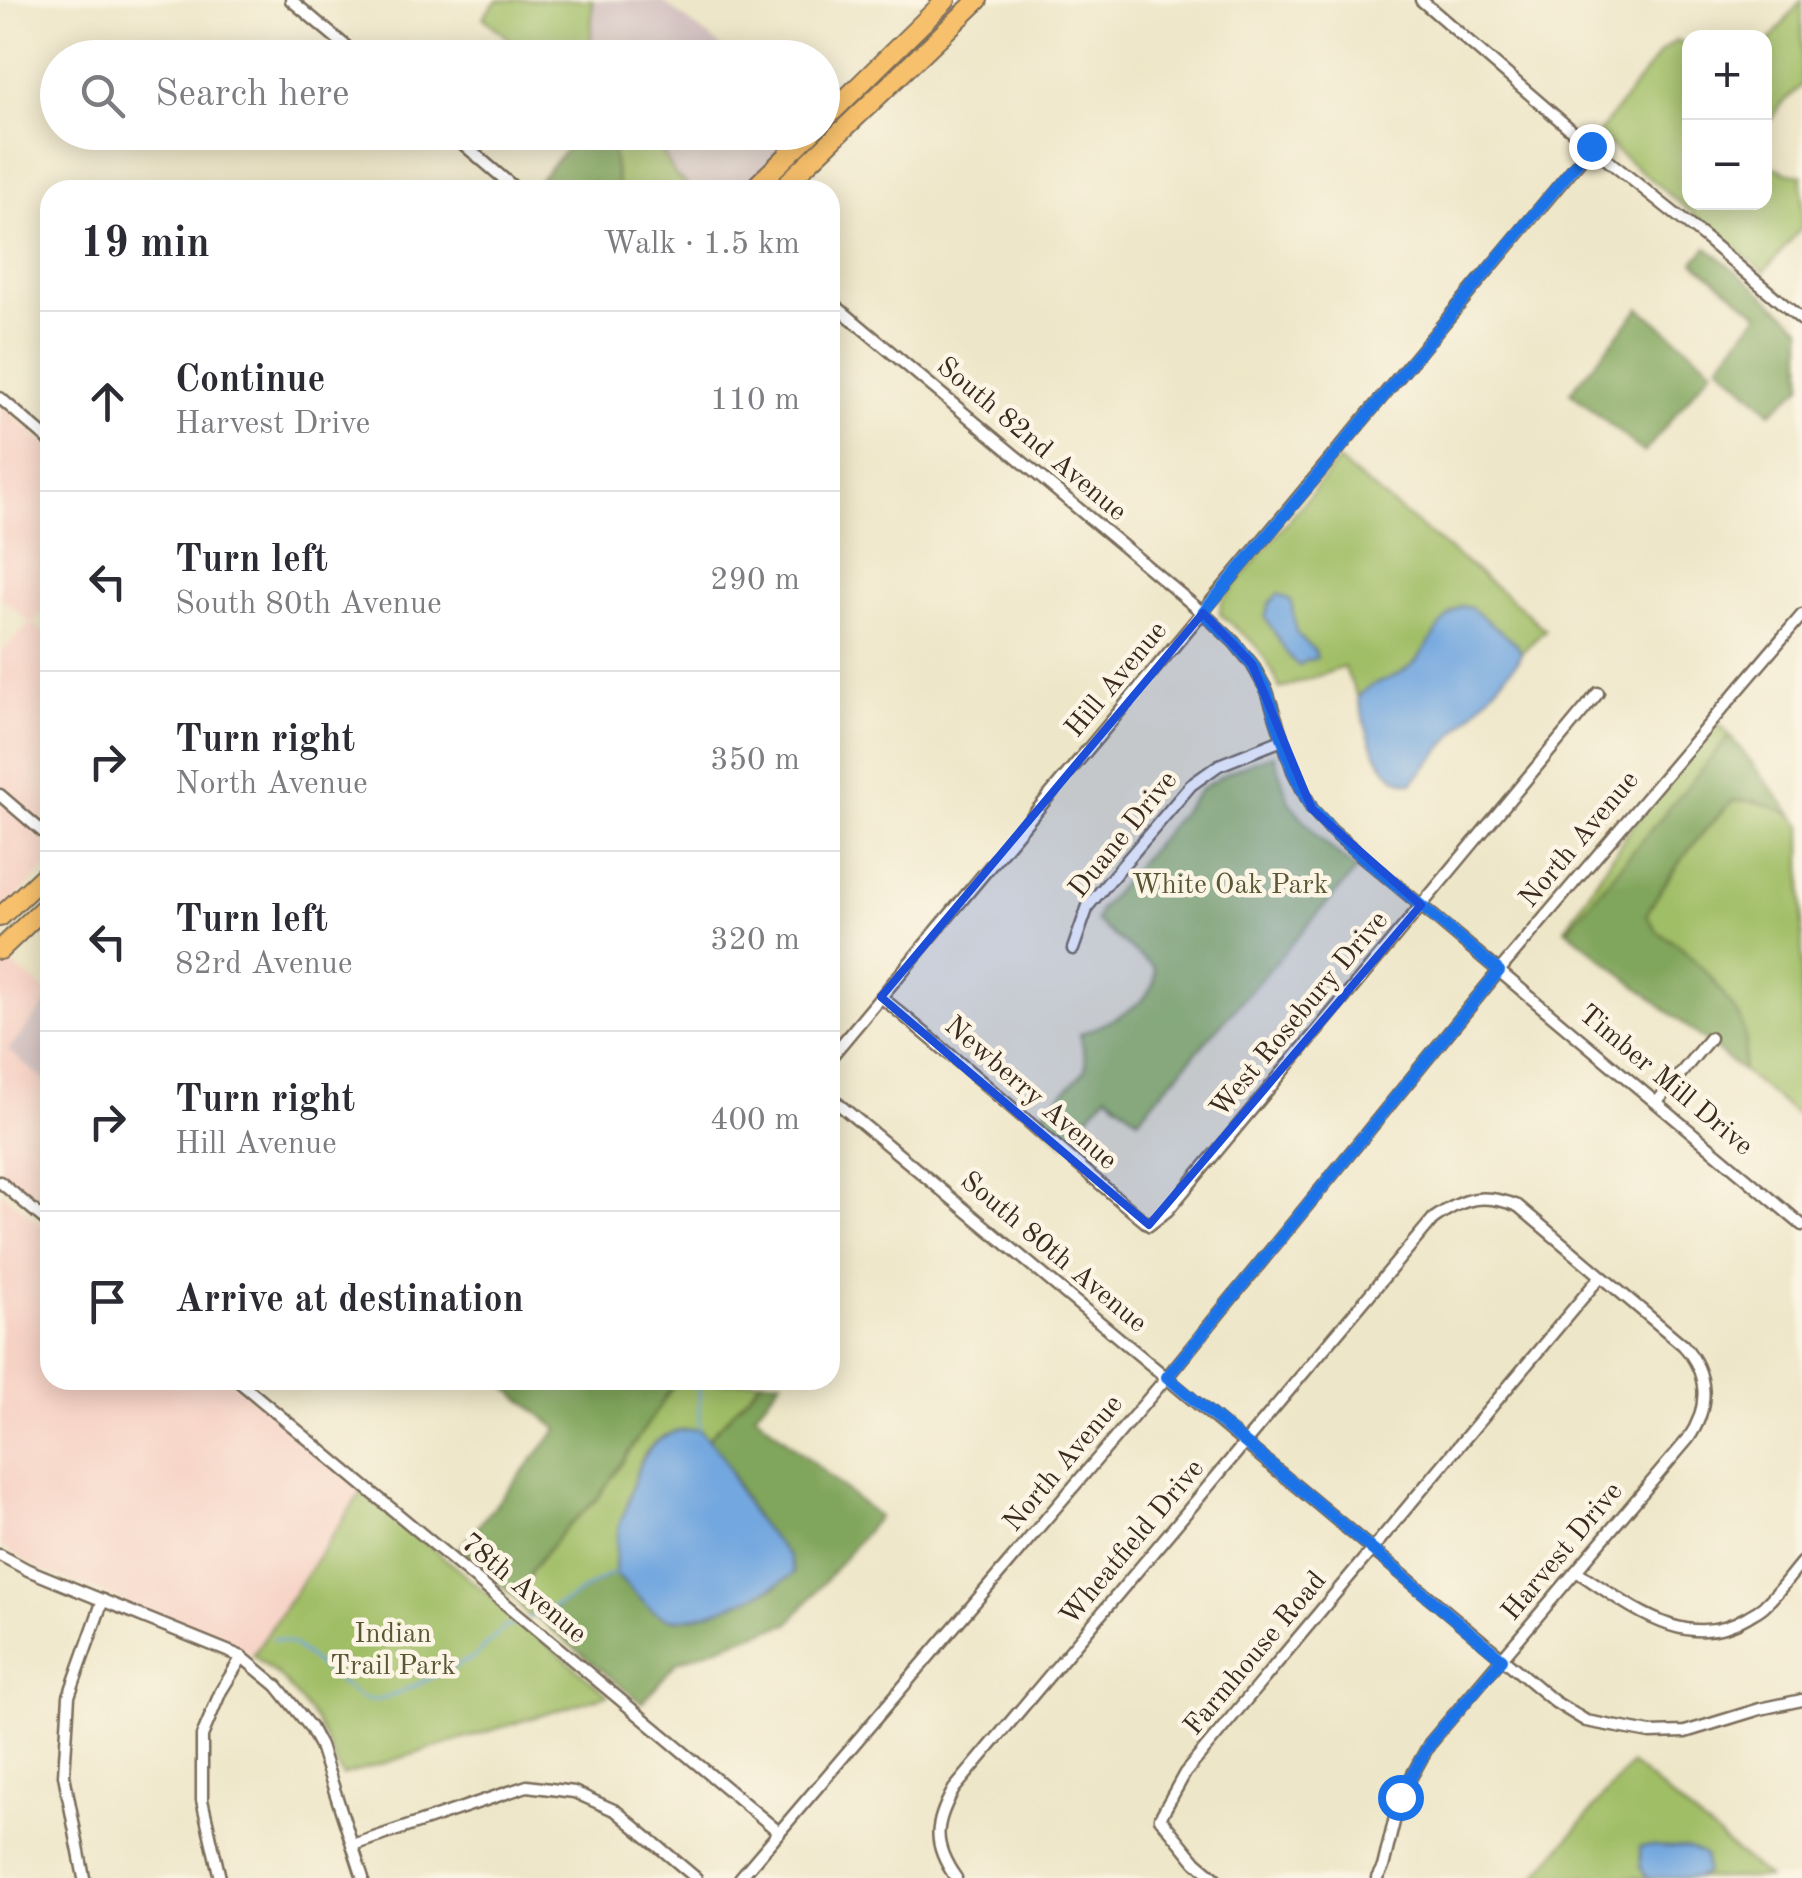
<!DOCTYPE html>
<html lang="en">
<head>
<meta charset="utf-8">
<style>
	body { margin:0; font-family:"Old Standard TT",serif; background:#f2f2f3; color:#2b2b33 }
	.controls { position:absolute; right:30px; top:30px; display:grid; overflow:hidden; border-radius:20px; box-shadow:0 5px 25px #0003 }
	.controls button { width:90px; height:90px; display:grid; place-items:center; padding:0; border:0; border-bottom:2px solid #e1e1e2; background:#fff; color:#2b2b33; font:50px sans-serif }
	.stop { position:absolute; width:30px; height:30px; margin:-22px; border:8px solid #1a73e8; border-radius:50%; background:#fff }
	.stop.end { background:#1a73e8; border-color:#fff; box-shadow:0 2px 10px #0008 }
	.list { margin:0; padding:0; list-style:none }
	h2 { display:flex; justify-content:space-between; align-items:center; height:130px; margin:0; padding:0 40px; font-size:42px }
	h2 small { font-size:32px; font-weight:400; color:#7c7c81 }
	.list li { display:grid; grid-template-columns:65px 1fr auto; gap:30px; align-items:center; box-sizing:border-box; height:180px; padding:0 40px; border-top:2px solid #e1e1e2 }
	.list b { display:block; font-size:38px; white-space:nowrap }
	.list p { margin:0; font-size:32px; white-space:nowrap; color:#7c7c81 }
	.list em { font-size:32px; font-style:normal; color:#7c7c81 }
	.icon { flex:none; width:55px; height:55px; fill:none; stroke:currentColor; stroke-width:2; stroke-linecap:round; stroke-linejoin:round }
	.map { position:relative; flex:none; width:1802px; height:1878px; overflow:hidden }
	.search { position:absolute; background:#fff; box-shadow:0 5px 25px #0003; left:40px; top:40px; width:800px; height:110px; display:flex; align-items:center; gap:25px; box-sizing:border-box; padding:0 35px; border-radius:55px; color:#7c7c81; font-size:38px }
	.panel { position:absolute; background:#fff; box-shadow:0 5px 25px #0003; left:40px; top:180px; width:800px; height:1210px; border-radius:30px }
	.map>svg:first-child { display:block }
	.built { fill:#f6d2c5 }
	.industrial { fill:#d1bfbf }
	.green { fill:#a0be66; stroke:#6e7442; stroke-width:2.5 }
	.forest { fill:#80a55b; stroke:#5e683c; stroke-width:2.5 }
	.water { fill:#73a7df; stroke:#57687e; stroke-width:2.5 }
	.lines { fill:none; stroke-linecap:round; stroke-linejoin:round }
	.stream { stroke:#73a7df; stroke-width:2.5 }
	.minor-casing { stroke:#7a6c5a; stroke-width:15 }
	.primary-casing { stroke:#7a6c5a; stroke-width:22 }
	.minor { stroke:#fff; stroke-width:10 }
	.primary { stroke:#f7c06c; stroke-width:18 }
	.route { stroke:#1a73e8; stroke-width:12 }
	.marked { fill:#1d4ed8; fill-opacity:0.2; stroke:#1d4ed8; stroke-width:8; stroke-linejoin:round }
	.labels { text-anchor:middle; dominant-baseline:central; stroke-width:9; stroke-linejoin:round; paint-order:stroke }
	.street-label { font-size:28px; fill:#3b2a1e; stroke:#fcf5e5 }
	.park-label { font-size:28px; fill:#595634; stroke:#fcf5e5 }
</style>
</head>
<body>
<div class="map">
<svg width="1802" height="1878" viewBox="0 0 1802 1878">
	<rect width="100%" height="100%" fill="#fcf5e5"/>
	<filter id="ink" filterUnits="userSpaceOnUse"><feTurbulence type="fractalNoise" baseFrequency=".01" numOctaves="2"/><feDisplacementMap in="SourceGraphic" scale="20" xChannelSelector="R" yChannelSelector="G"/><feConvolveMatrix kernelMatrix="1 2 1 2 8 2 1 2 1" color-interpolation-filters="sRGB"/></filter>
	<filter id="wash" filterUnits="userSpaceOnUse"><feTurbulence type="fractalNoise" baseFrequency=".0048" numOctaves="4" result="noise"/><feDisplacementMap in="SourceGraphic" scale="40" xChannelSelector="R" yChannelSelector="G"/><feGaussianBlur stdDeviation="2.25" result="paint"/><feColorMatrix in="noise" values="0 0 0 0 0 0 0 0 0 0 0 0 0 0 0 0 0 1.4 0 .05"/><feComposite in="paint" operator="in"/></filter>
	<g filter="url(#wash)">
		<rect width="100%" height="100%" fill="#eee6c8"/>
		<g class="built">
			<polygon points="0,405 50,447 50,606 32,623 50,638 50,835 0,791 0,652 31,623 0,597"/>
			<polygon points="0,800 50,842 50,864 0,913"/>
			<polygon points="5,960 50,993 50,999 8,1050 50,1085 50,1190 40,1201 0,1168 0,965"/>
			<polygon points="0,1191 50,1232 50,1380 230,1380 363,1490 253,1655 98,1591 36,1568 0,1546"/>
		</g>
		<g class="industrial">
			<polygon points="593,0 661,0 734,57 590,58"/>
			<polygon points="652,133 802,133 742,190 694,190 675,175"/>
			<polygon points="50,999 50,1085 8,1050"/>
		</g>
		<g class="green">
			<polygon points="497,0 593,0 590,57 530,57 483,17"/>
			<polygon points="1802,0 1802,85 1782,104 1765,126 1765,46"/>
			<polygon points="1677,40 1689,46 1690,202 1764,202 1765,163 1789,173 1802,175 1802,227 1764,272 1597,135 1661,52"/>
			<polygon points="609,133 652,133 675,175 694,190 619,190"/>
			<path d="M1338 461 1517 604 1545 630 1521 653 1516 644 1452 612C1437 634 1423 660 1400 675 1385 684 1368 684 1358 698L1344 667 1280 689C1266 651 1250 638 1220 614L1221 602Z"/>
			<polygon points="1718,722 1730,736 1567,930 1565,929 1632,826"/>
			<path d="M1274 755 1289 802 1319 838 1356 870 1138 1119 1107 1094 1065 1144 1038 1118 1085 1070 1086 1062 1080 1034C1105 1023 1162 1003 1154 968L1096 921 1100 910 1202 788C1225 773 1247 762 1274 755Z"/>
			<path d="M1734 800C1758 801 1786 806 1802 826V1119L1742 1071 1746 1043 1680 946 1658 932 1646 915C1670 872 1698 834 1734 800Z"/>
			<path d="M677 1380H700L702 1383 762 1380 708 1439 699 1429C686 1430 673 1431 661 1438 633 1457 635 1486 625 1513 618 1534 615 1551 615 1574L608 1575 568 1600 530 1618 514 1597 526 1585 532 1569 564 1530 598 1498Z"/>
			<polygon points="363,1490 608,1695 342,1776 316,1721 284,1681 253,1655"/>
			<polygon points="1631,1764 1768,1878 1535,1878"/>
		</g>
		<g class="forest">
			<polygon points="580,133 609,133 619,190 534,190 532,188"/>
			<polygon points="1707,247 1802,327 1802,386 1771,412 1719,364 1759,314 1694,262"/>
			<polygon points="1640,308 1713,368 1644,453 1570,392"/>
			<path d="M1730 736 1793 815 1757 801 1734 800C1698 834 1670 872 1646 915L1658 932 1680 946 1710 976 1741 1019 1746 1043 1742 1071 1567 930Z"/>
			<polygon points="503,1380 677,1380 598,1498 564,1530 532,1569 526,1585 514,1597 460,1548 558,1429 501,1383"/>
			<path d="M762 1380H782L755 1414 878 1517 789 1624 751 1635 677 1662 642 1703 535 1616 568 1600 608 1575 615 1574 655 1612 693 1618 778 1586 789 1557C777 1543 762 1529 753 1514 736 1486 730 1463 708 1439Z"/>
		</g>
		<g class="water">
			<path d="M1278 594 1291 600 1296 633 1314 650 1317 658 1305 661 1299 666C1283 654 1277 633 1265 618L1269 603Z"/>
			<path d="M1462 606 1471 608 1517 644 1521 653 1517 662 1412 783C1377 781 1365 725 1358 698 1369 681 1395 680 1411 666 1430 649 1439 617 1462 606Z"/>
			<path d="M699 1429 723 1456 737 1487 754 1517 789 1557 794 1573C778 1589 692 1624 670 1619 653 1616 628 1586 615 1574 615 1558 616 1543 619 1527 620 1520 625 1513 627 1506 634 1478 642 1442 675 1432 683 1429 691 1430 699 1429Z"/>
			<path d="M1652 1846C1669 1848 1692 1844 1705 1856L1706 1873 1696 1878H1647L1641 1868 1640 1847Z"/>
		</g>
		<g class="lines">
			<g class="stream">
				<polyline points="589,188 590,190"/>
				<polyline points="699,1429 699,1385 701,1383"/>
				<polyline points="528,1618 568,1600 608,1575 615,1574"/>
				<polyline points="273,1639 292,1644 356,1695 365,1700 378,1700 395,1695 475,1657 505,1627 521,1623"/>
			</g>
		</g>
	</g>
	<g filter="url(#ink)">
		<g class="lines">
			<g class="minor-casing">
				<g id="minor">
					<polyline points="291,0 360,58"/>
					<polyline points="1421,0 1591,147 1704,237 1802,320"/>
					<polyline points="449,132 517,190"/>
					<polyline points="830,301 1203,613 1234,642 1252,664 1267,691 1293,771 1312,809 1332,831 1802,1225"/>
					<polyline points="0,398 50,441"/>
					<polyline points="0,795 50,838"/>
					<polyline points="1073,949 1088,906 1191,785 1219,765 1282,740"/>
					<path d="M881 997C972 1071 1059 1150 1149 1225L1168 1210 1598 693"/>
					<polyline points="830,1058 1591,147"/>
					<polyline points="830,1097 1555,1702 1586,1721 1650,1733 1685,1732 1760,1709 1802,1700"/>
					<polyline points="1657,1102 1710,1038"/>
					<polyline points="0,1182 50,1224"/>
					<polyline points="237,1380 779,1832"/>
					<polyline points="0,1555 28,1570 242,1657 277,1686 310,1727 320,1746 363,1878"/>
					<path d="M1576 1571C1627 1603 1685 1655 1747 1617 1753 1613 1761 1610 1766 1604 1779 1592 1790 1576 1802 1562"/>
					<polyline points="353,1845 527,1786 574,1792 616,1811 696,1878"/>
					<polyline points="84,1878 64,1775 69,1696 103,1600"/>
					<polyline points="220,1878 202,1800 202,1736 221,1691 242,1657"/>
					<polyline points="740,1878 1167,1377 1499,971 1802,615"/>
					<path d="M956 1878C932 1844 934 1824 954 1789L1433 1219C1463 1198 1483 1192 1518 1206L1683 1345C1709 1373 1710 1408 1688 1439L1430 1743 1400 1797 1383 1867 1377 1878"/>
					<polyline points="1215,1878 1196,1862 1160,1818 1185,1773 1600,1277"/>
				</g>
			</g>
			<g class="primary-casing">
				<g id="primary">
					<polyline points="822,122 946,0"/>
					<polyline points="752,190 812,132"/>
					<polyline points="780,190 978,0"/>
					<polyline points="0,917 50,870"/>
					<polyline points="0,950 50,902"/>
				</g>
			</g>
			<use href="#minor" class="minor"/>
			<use href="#primary" class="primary"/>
		</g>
	</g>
	<g class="lines" filter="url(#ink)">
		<polyline class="route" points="1400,1797 1430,1743 1502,1659 1167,1377 1499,971 1332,831 1312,809 1293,771 1267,691 1252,664 1234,642 1203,613 1591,146"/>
	</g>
	<path class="marked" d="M1203 613 1252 664 1312 809 1421 905 1149 1225 881 997Z"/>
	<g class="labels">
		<g class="street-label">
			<text transform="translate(1031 440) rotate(40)">South 82nd Avenue</text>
			<text transform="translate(1117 680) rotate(-50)">Hill Avenue</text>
			<text transform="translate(1124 835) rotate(-51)">Duane Drive</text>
			<text transform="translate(1580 840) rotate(-50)">North Avenue</text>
			<text transform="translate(1300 1015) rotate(-50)">West Rosebury Drive</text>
			<text transform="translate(1665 1081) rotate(40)">Timber Mill Drive</text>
			<text transform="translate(1030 1094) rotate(41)">Newberry Avenue</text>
			<text transform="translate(1053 1253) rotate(40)">South 80th Avenue</text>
			<text transform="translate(1064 1464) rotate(-50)">North Avenue</text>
			<text transform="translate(1133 1543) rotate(-50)">Wheatfield Drive</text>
			<text transform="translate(1563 1552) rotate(-50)">Harvest Drive</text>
			<text transform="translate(523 1589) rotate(40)">78th Avenue</text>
			<text transform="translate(1256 1654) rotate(-50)">Farmhouse Road</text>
		</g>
		<g class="park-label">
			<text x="1230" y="886">White Oak Park</text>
			<text x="393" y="1635">Indian<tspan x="393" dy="32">Trail Park</tspan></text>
		</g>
	</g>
</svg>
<div class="controls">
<button>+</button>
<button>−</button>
</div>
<div class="stop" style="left:1400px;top:1797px"></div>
<div class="stop end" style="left:1591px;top:146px"></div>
<div class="search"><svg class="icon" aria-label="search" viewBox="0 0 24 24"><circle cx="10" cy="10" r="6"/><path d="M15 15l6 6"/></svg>Search here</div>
<section class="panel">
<h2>19 min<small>Walk · 1.5 km</small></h2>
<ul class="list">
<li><svg class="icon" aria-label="ahead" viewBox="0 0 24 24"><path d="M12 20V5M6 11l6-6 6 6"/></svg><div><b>Continue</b><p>Harvest Drive</p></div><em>110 m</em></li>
<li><svg class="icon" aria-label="left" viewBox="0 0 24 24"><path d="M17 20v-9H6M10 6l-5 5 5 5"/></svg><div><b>Turn left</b><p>South 80th Avenue</p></div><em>290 m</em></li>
<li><svg class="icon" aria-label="right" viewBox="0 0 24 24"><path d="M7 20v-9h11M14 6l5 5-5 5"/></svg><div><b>Turn right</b><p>North Avenue</p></div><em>350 m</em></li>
<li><svg class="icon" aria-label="left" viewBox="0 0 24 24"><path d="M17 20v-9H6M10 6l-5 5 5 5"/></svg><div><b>Turn left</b><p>82rd Avenue</p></div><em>320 m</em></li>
<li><svg class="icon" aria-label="right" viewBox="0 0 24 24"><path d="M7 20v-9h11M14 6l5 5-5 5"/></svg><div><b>Turn right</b><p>Hill Avenue</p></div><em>400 m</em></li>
<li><svg class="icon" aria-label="arrive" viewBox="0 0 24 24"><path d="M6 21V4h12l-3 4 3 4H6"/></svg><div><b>Arrive at destination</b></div></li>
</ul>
</section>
</div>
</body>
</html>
